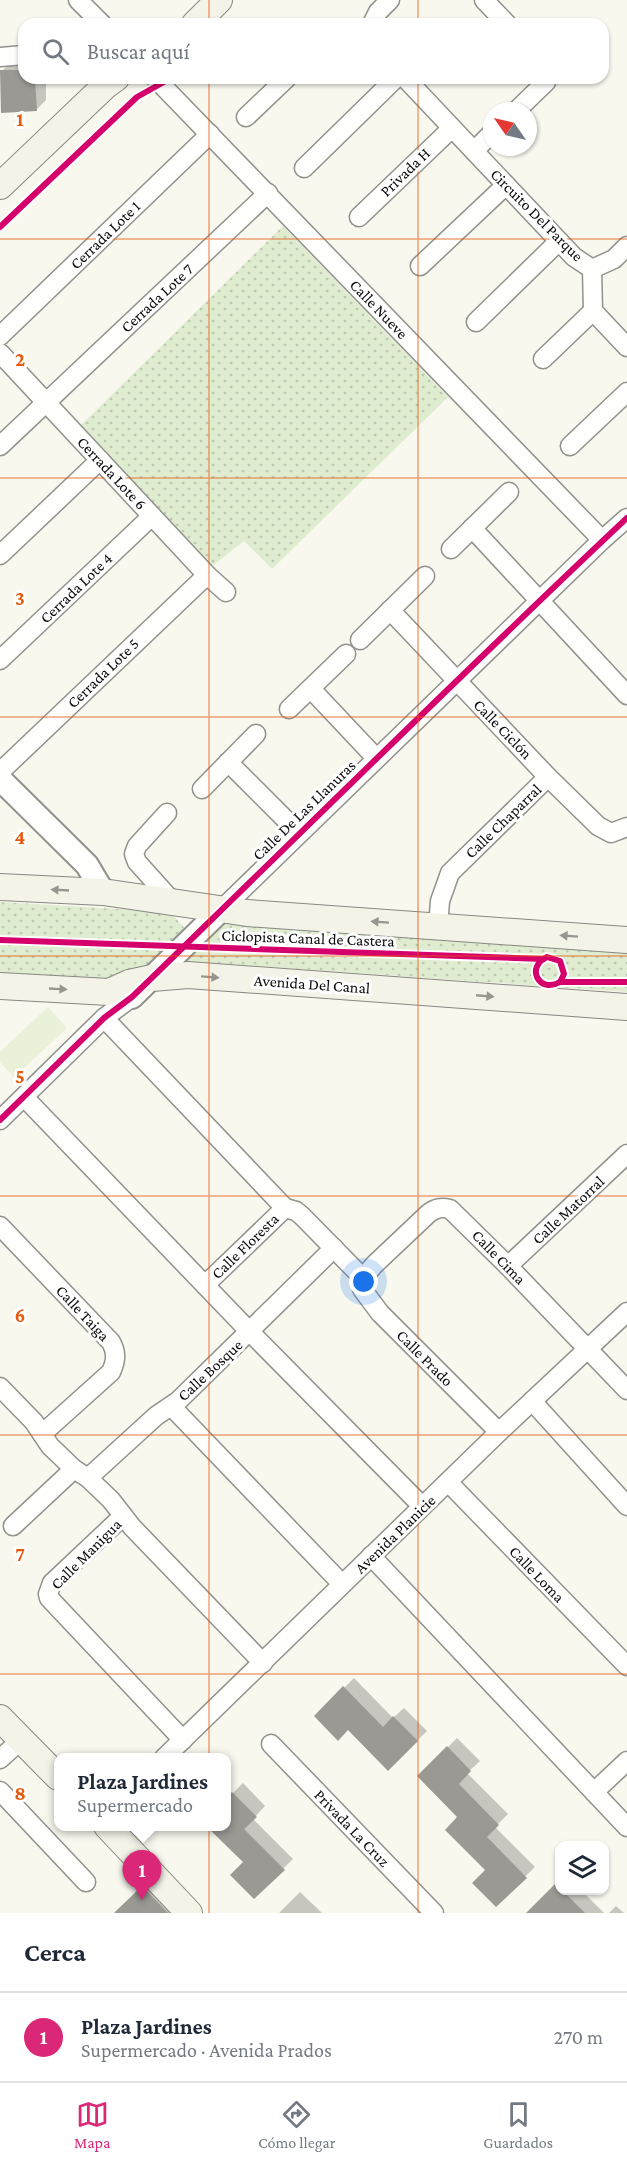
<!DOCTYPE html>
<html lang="es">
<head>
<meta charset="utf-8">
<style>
	body { margin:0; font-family:"Crimson Pro",serif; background:#f2f2f3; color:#1f2937 }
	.controls { position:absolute; right:18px; bottom:18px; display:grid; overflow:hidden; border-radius:12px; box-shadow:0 2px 4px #0004 }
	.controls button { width:54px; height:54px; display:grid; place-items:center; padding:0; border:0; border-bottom:2px solid #e0e1e3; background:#fff; color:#1f2937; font:30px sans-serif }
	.compass { position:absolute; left:483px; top:102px; width:54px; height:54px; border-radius:50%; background:#fff; box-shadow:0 2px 4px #0004; rotate:304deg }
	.you { position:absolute; left:364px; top:1282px; width:21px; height:21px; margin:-15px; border:4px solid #fff; border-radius:50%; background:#1a73e8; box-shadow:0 0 0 9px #1a73e833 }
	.badge { display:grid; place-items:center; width:39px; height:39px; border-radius:50%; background:#db2777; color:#fff; font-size:20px; font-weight:700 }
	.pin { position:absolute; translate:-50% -50px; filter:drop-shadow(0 2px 3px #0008) }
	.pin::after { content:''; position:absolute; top:32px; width:21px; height:18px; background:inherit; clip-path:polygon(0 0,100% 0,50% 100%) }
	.popup { position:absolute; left:54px; top:1753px; width:177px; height:78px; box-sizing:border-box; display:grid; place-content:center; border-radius:12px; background:#fff; filter:drop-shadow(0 2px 4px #0005); font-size:20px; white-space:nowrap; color:#747a83 }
	.popup b { font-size:22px; color:#1f2937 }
	.popup::after { content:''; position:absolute; left:50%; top:100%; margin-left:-12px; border:12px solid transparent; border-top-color:#fff }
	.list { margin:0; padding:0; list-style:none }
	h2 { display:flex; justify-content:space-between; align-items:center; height:78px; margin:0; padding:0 24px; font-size:26px }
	h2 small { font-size:20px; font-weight:400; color:#747a83 }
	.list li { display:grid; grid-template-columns:39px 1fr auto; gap:18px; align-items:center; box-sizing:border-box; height:90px; padding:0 24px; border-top:2px solid #e0e1e3 }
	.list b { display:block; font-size:22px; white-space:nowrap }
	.list p { margin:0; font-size:20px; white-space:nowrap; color:#747a83 }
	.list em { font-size:20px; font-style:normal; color:#747a83 }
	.icon { flex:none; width:33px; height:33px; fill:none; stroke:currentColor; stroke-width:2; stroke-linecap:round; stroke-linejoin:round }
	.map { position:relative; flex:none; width:627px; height:1913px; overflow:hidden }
	.search { position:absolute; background:#fff; box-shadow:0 2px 4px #0004; left:18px; right:18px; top:18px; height:66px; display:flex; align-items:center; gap:15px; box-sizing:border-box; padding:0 21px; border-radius:18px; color:#747a83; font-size:22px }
	.sheet { height:168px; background:#fff }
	nav { display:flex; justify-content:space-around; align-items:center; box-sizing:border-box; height:84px; border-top:2px solid #e0e1e3; background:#fff; font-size:16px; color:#747a83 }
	nav a { display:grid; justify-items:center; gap:3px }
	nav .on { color:#db2777 }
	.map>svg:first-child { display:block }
	.park { fill:url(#park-dots) }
	.pitch { fill:#e9f1d9 }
	.shadow { fill:#0003 }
	.building { fill:#9a9994 }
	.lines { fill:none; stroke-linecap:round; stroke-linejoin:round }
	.minor-casing { stroke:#91918d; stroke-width:21 }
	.tertiary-casing { stroke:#91918d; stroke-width:26 }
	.secondary-casing { stroke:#888883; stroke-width:28 }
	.minor { stroke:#fefefc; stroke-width:18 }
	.tertiary { stroke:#fefefc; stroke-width:22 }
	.secondary { stroke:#f3f3e8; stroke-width:26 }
	.cycleway-casing { stroke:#fff; stroke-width:10 }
	.cycleway { stroke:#d6006c; stroke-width:6 }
	.oneway { fill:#96968f }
	.grid { fill:none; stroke:#e8590c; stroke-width:1.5; stroke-opacity:0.55 }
	.labels { text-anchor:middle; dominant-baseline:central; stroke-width:6; stroke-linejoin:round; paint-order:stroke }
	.street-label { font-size:16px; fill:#0a0a0a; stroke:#fff }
	.grid-label { font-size:20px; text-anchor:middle; font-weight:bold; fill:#e8590c; stroke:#fff; stroke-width:6; stroke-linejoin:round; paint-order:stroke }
</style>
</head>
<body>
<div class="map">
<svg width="627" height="1913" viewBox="0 0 627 1913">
	<defs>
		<pattern id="park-dots" width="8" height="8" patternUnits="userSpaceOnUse" patternTransform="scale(1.5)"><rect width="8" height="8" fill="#dfecd0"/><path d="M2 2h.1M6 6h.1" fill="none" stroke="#bec9b1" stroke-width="1.8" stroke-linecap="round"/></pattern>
	</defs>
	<rect width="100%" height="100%" fill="#f8f8ee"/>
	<g class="park">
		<polygon points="283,226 448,397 272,569 244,541 197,578 70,436"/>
		<polygon points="0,902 170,912 187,931 147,968 103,985 0,977"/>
		<polygon points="232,909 627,948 627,992 186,961"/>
	</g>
	<polygon class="pitch" points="48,1007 67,1028 14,1077 0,1062 0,1052"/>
	<g class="shadow">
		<polygon points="12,61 24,61 24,78 46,78 46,100 36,110 2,71"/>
		<polygon points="354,1678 393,1718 404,1708 427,1731 388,1769 348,1728 316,1716"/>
		<polygon points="457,1738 480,1761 467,1773 508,1814 495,1827 535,1867 496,1905 487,1870 459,1817 419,1776"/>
		<polygon points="243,1783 265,1806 253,1819 293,1859 254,1897 245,1862 209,1826 226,1826 226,1800"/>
		<polygon points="156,1875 193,1913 114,1913"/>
		<polygon points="560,1882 560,1890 581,1890 604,1913 529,1913"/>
		<polygon points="300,1892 322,1913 279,1913"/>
		<polygon points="616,1906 624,1913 609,1913"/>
	</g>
	<g class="building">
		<polygon points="0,70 24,70 24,78 35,78 37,111 1,113"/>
		<polygon points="343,1686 383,1727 393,1716 418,1741 388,1771 348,1730 338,1741 314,1716"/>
		<polygon points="447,1746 471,1771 459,1784 499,1825 487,1837 527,1878 496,1907 472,1883 485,1870 445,1830 457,1817 417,1776"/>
		<polygon points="232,1792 257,1817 244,1829 285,1870 254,1899 230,1875 243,1862 207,1827 226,1827 226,1798"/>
		<polygon points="555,1884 560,1890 562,1890 585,1913 526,1913"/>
		<polygon points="142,1886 168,1913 114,1913"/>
	</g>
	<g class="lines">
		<g class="minor-casing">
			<g id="minor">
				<polyline points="78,0 102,24"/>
				<polyline points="484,0 507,24"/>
				<polyline points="372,24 378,12 390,0"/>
				<polyline points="0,57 24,55"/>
				<polyline points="155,78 602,540"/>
				<polyline points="405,78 574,257 592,269"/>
				<polyline points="516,111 546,82 547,78"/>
				<polyline points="246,117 287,78"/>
				<polyline points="474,151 492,133"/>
				<polyline points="304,168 396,78"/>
				<polyline points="359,217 452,128"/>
				<polyline points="420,266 506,185"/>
				<polyline points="592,269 593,311 627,347"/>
				<polyline points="592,269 614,259 627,246"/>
				<polyline points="476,322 559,241"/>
				<polyline points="0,336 210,134"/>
				<polyline points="0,353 207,575 226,592"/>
				<polyline points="543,359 593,311"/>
				<polyline points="0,446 268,193"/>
				<polyline points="570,446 627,392"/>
				<polyline points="472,528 627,695"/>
				<polyline points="451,549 509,492"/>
				<polyline points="0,555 100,460"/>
				<polyline points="390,610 548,777 598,826 611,833 627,827"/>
				<polyline points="360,640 425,576"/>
				<polyline points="0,660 152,516"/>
				<polyline points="311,689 376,758"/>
				<polyline points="289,709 346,654"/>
				<polyline points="228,762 299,833"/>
				<polyline points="0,772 207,575"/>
				<polyline points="202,789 256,734"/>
				<polyline points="167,813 137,846 134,854 137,862 173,902"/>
				<polyline points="223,908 602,540 627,518"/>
				<polyline points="438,927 440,901 450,873 548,777"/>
				<polyline points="104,1018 285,1208"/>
				<polyline points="24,1097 250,1332 422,1506"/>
				<polyline points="0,1120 104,1018 132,997"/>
				<polyline points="285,1208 296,1211 302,1216 363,1278"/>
				<path d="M0 1226 111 1342C117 1353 116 1361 111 1372L42 1434"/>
				<polyline points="508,1266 627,1154"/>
				<path d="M363 1278 374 1265 429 1213C436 1208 441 1207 450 1209L508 1266 627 1390"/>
				<polyline points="363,1278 362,1289 380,1313 499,1432"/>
				<polyline points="205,1285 285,1208"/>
				<polyline points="0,1387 34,1422 50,1446 74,1469 88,1478"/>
				<polyline points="532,1401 627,1506"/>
				<polyline points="171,1406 342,1584"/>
				<polyline points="448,1482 627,1666"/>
				<polyline points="123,1516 52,1583 48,1594 49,1598 183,1740"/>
				<polyline points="13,1526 74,1469"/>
				<polyline points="371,1556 627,1827"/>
				<polyline points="263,1663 132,1527 111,1500 88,1478 156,1416 178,1401 334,1248"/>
				<polyline points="271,1744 434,1913"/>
				<polyline points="164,1758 499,1432 627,1312"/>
				<polyline points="0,1759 21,1740"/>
				<polyline points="0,1791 86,1882"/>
				<polyline points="594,1792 627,1761"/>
			</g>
		</g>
		<g class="tertiary-casing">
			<g id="tertiary">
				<polyline points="0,779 87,865 103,892"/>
				<polyline points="132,997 223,908"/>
			</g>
		</g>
		<g class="secondary-casing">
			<g id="secondary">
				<polyline points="195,24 219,0"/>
				<polyline points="0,186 105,86 116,78"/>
				<polyline points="0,887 103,892 247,913 627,940"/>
				<polyline points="0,986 109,992 129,983 152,978 188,975 627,1007"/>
				<polyline points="0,1718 58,1777"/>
				<polyline points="107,1826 189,1913"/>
			</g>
		</g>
		<use href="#minor" class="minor"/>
		<use href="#tertiary" class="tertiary"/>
		<use href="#secondary" class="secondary"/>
		<g class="cycleway-casing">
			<g id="cycleway">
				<polyline points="0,227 137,97 171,78"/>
				<polyline points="0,940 543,959"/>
				<path d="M560 982 564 974 560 961 547 957C525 967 539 994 560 982H627"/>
				<path d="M0 1120 104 1018 132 997C297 837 460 675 627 518"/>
			</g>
		</g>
		<use href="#cycleway" class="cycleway"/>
	</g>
	<defs><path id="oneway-solid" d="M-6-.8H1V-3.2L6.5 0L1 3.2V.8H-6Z" transform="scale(1.5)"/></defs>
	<g class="oneway">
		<use href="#oneway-solid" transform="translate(60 890) rotate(-177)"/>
		<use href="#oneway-solid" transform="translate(380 922) rotate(-176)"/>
		<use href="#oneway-solid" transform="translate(569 936) rotate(-176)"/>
		<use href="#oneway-solid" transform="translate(210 977) rotate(4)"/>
		<use href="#oneway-solid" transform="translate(58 989) rotate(3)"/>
		<use href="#oneway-solid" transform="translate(485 996) rotate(5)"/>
	</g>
	<path class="grid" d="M209 0V24M418 0V24M209 78V1913M418 78V1913M0 239H627M0 478H627M0 717H627M0 956H627M0 1196H627M0 1435H627M0 1674H627"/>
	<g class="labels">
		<g class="street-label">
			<text transform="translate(405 172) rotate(-44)">Privada H</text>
			<text transform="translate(537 215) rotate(45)">Circuito Del Parque</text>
			<text transform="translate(105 235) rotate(-44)">Cerrada Lote 1</text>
			<text transform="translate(157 298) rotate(-43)">Cerrada Lote 7</text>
			<text transform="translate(379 309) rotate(46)">Calle Nueve</text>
			<text transform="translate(112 473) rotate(47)">Cerrada Lote 6</text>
			<text transform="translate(76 588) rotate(-44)">Cerrada Lote 4</text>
			<text transform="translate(103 673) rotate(-44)">Cerrada Lote 5</text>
			<text transform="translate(503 729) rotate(46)">Calle Ciclón</text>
			<text transform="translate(304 810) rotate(-44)">Calle De Las Llanuras</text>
			<text transform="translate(503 821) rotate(-44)">Calle Chaparral</text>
			<text transform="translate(308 938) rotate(2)">Ciclopista Canal de Castera</text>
			<text transform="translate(312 984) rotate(4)">Avenida Del Canal</text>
			<text transform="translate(568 1210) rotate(-43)">Calle Matorral</text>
			<text transform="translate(245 1246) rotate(-44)">Calle Floresta</text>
			<text transform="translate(499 1257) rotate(46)">Calle Cima</text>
			<text transform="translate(83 1313) rotate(47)">Calle Taiga</text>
			<text transform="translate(425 1358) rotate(45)">Calle Prado</text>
			<text transform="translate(210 1370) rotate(-43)">Calle Bosque</text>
			<text transform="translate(395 1534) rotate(-44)">Avenida Planicie</text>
			<text transform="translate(86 1554) rotate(-45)">Calle Manigua</text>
			<text transform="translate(537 1574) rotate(46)">Calle Loma</text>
			<text transform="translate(352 1828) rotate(46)">Privada La Cruz</text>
		</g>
	</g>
	<g class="grid-label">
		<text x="20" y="126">1</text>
		<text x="20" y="366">2</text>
		<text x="20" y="605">3</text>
		<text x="20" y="844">4</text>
		<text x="20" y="1083">5</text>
		<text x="20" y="1322">6</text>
		<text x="20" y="1561">7</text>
		<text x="20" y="1800">8</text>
	</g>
</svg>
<div class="controls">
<button><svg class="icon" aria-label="layers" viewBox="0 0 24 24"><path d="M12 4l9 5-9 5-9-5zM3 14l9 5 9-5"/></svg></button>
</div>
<svg class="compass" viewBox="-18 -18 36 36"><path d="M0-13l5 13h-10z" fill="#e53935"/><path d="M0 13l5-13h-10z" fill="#747a83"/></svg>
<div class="you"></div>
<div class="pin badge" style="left:142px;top:1900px">1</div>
<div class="popup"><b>Plaza Jardines</b>Supermercado</div>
<div class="search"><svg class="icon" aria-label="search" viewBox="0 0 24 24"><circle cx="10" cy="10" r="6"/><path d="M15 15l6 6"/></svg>Buscar aquí</div>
</div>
<section class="sheet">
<h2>Cerca<small></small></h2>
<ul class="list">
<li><span class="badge">1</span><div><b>Plaza Jardines</b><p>Supermercado · Avenida Prados</p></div><em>270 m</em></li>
</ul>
</section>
<nav>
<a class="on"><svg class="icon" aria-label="map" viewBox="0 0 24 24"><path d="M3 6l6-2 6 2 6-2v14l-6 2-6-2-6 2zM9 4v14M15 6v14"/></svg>Mapa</a>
<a><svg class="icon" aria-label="directions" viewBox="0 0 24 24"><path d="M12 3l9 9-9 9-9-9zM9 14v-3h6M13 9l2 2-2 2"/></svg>Cómo llegar</a>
<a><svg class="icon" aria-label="saved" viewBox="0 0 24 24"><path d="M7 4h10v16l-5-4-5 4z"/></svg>Guardados</a>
</nav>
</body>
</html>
